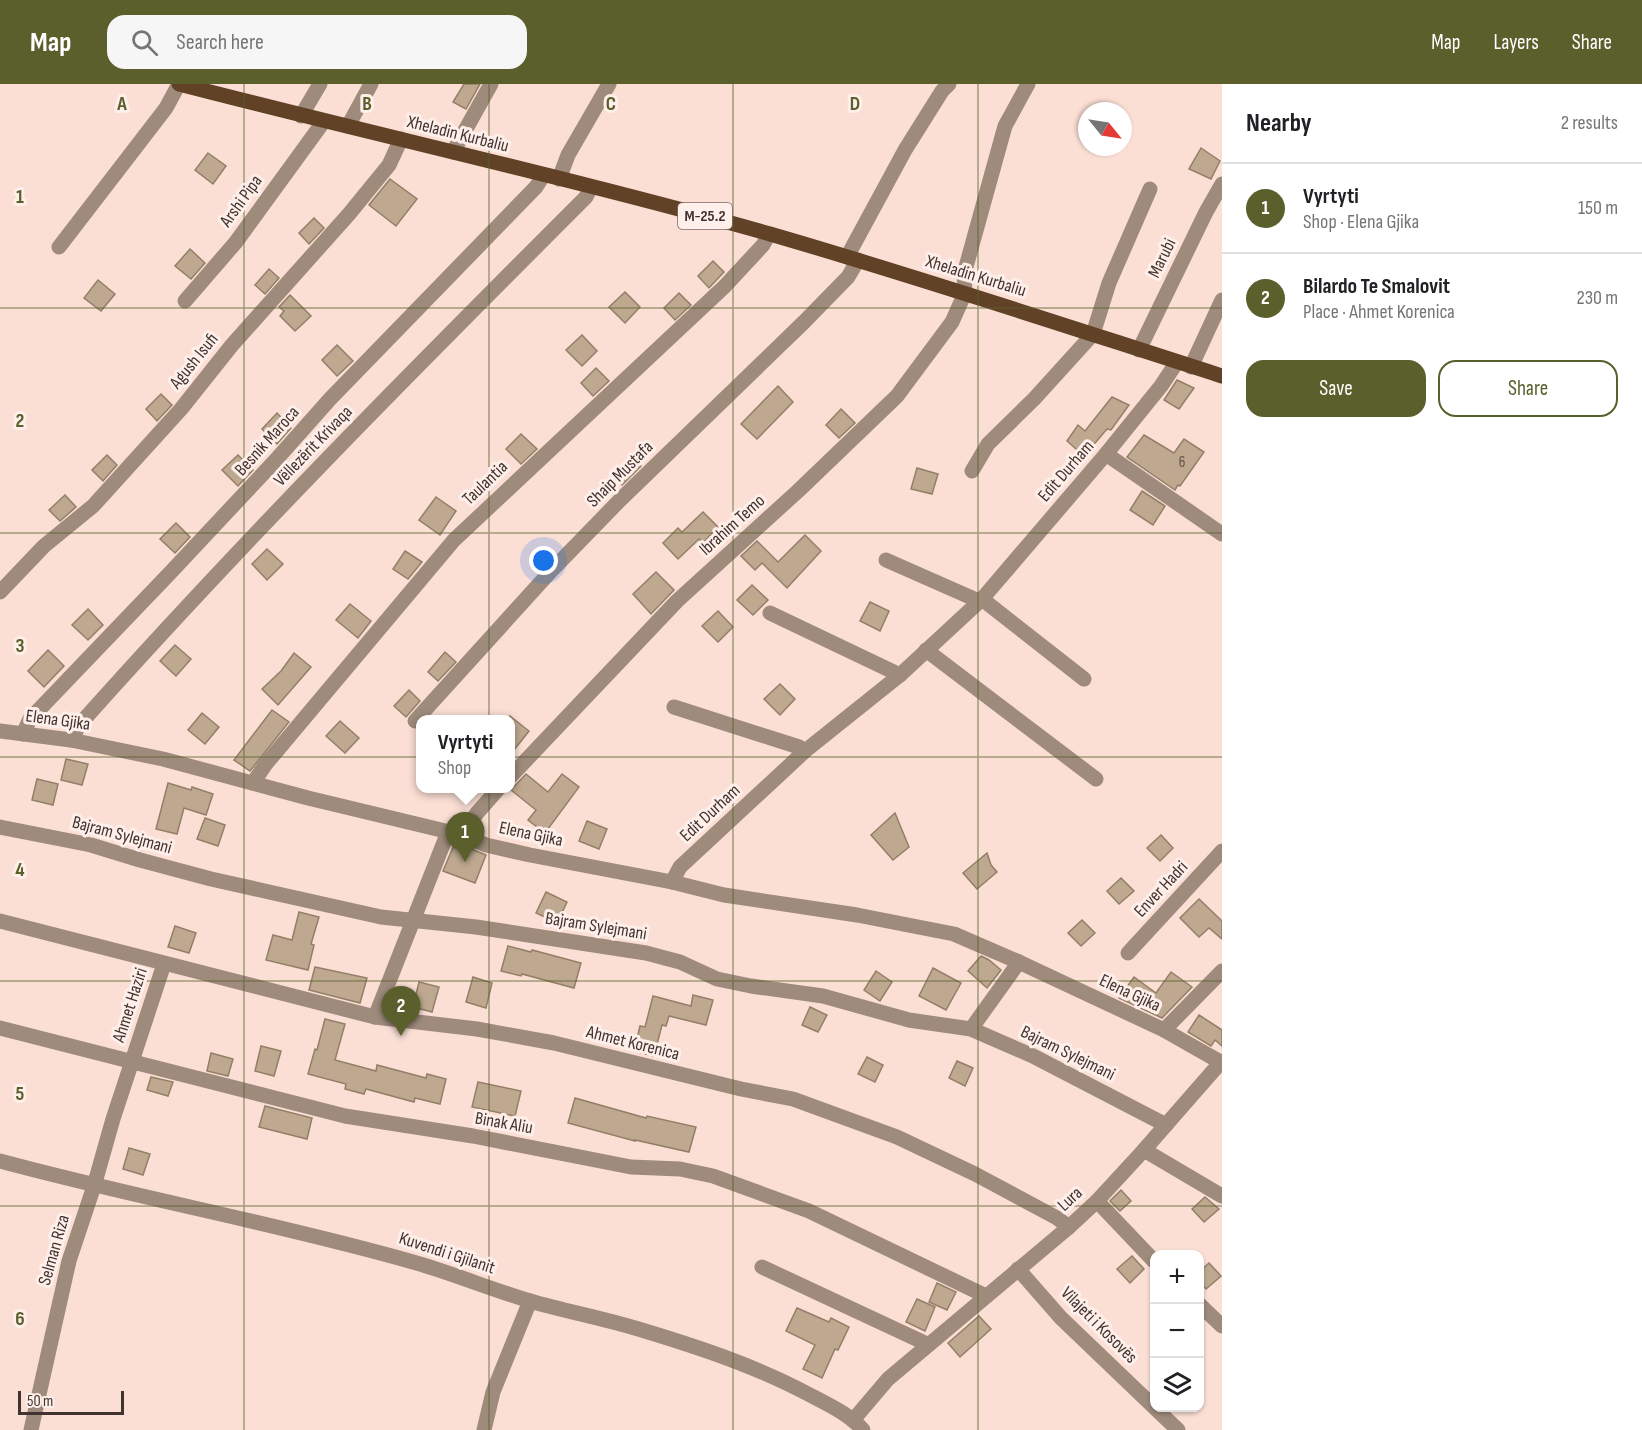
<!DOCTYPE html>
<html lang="en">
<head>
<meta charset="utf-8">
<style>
	body { margin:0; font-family:"Sofia Sans Condensed",sans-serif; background:#f6f6f6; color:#202124 }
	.controls { position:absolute; right:18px; bottom:18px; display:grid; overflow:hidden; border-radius:12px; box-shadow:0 2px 4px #0004 }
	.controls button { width:54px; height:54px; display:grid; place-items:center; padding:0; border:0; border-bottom:2px solid #e0e0e0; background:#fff; color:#202124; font:30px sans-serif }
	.compass { position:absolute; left:1078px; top:18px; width:54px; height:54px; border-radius:50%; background:#fff; box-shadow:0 2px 4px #0004; rotate:120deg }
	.scale { position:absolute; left:18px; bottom:15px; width:106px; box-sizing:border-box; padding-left:6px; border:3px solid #41332f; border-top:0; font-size:16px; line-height:21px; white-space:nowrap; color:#41332f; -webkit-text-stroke:4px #feefea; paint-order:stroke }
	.you { position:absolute; left:544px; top:477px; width:21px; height:21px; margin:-15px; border:4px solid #fff; border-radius:50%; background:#1a73e8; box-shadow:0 0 0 9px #1a73e833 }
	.badge { display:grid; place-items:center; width:39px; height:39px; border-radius:50%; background:#5a5f2c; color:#fff; font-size:20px; font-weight:700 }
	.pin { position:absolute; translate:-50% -50px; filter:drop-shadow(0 2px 3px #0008) }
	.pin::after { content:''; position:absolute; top:32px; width:21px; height:18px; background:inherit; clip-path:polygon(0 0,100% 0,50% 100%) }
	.popup { position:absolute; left:416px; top:631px; width:99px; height:78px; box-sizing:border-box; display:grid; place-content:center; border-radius:12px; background:#fff; filter:drop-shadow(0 2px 4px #0005); font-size:20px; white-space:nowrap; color:#757577 }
	.popup b { font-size:22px; color:#202124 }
	.popup::after { content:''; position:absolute; left:50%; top:100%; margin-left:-12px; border:12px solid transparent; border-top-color:#fff }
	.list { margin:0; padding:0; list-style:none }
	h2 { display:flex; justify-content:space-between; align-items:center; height:78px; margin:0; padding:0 24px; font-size:26px }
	h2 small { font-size:20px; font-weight:400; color:#757577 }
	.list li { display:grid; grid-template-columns:39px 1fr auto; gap:18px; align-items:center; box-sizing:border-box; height:90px; padding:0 24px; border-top:2px solid #e0e0e0 }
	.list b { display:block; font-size:22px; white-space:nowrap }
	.list p { margin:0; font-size:20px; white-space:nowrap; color:#757577 }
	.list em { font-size:20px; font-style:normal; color:#757577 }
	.actions { display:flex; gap:12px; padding:18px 24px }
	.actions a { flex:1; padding:14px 0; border:2px solid #5a5f2c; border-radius:18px; text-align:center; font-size:21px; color:#5a5f2c }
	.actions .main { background:#5a5f2c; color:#fff }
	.icon { flex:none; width:33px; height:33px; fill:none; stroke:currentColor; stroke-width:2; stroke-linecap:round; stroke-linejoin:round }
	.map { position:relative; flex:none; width:1222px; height:1346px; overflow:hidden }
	header { display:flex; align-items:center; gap:36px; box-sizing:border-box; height:84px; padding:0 30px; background:#5a5f2c; color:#fff }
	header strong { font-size:28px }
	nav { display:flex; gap:33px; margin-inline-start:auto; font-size:21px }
	.search { width:420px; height:54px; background:#f6f6f6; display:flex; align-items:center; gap:15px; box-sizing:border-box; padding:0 21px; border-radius:18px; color:#757577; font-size:22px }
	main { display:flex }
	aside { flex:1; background:#fff }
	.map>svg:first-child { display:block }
	.building { fill:#bea990; stroke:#937f67; stroke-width:1.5 }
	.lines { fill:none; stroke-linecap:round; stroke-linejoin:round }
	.minor { stroke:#9e8b7c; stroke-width:15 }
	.major { stroke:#614226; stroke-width:15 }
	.grid { fill:none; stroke:#5a5f2c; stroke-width:1.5; stroke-opacity:0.55 }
	.labels { text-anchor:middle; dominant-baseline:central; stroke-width:6; stroke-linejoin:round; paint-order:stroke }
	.number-label { font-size:15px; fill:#605047 }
	.shield { fill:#feefea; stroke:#7a6b67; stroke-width:1.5 }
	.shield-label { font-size:16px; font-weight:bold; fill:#41332f }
	.street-label { font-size:18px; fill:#41332f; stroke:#feefea }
	.grid-label { font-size:20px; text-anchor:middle; font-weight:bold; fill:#5a5f2c; stroke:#feefea; stroke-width:6; stroke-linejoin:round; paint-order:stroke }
</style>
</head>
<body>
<header>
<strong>Map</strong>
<div class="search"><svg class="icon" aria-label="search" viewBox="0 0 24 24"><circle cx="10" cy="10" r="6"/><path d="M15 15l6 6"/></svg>Search here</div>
<nav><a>Map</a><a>Layers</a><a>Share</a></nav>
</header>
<main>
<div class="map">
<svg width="1222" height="1346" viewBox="0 0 1222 1346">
	<rect width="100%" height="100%" fill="#fbdfd5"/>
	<g class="building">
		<polygon points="464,0 480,0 466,25 453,18"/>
		<polygon points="1201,64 1220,77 1211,95 1189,85"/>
		<polygon points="208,69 226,82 213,100 195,86"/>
		<polygon points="390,95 417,115 396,142 369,121"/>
		<polygon points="314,134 324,144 309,160 299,149"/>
		<polygon points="190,165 205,179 191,195 175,182"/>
		<polygon points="713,177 724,188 709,204 698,192"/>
		<polygon points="269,185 279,194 265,210 255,201"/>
		<polygon points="98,196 115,210 101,227 84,214"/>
		<polygon points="625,208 640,223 625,239 609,223"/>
		<polygon points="679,209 691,221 675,236 664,224"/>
		<polygon points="290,211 311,232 295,247 280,232 284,227 279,223"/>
		<polygon points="582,251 597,267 582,282 566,266"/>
		<polygon points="337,261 353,277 337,292 322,276"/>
		<polygon points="596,284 609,297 593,312 581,299"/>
		<polygon points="1177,296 1194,304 1179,325 1164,316"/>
		<polygon points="778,302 793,318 757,355 741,340"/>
		<polygon points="161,310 172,321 157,337 146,325"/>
		<polygon points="1112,313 1129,321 1111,346 1107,345 1084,372 1067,357 1078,341 1085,347"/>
		<polygon points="841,325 855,339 839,354 826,341"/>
		<polygon points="277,329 291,344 277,360 262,345"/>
		<polygon points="521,350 537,365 521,380 506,365"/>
		<polygon points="1144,351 1174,369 1184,355 1204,368 1180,402 1178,401 1175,406 1127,373"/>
		<polygon points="107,371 117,381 103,397 92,386"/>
		<polygon points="238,371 253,386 238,402 222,386"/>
		<polygon points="630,373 641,382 622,401 613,393"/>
		<polygon points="917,384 938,390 932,410 911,405"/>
		<polygon points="1142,407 1165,422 1153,441 1130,426"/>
		<polygon points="65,411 76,423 60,437 49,426"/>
		<polygon points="436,413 456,427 440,451 419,436"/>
		<polygon points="703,428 718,443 703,459 699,455 678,475 663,459 678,444 682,448"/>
		<polygon points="176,439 190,453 175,469 160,455"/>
		<polygon points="805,451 821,467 787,504 762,479 755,486 741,472 757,457 778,478"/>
		<polygon points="267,465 283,480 267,496 252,480"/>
		<polygon points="405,467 422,478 408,495 393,485"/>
		<polygon points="656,488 674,506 651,530 633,510"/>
		<polygon points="752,501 768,516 753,531 737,516"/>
		<polygon points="870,518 889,527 880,547 860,537"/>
		<polygon points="350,520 371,537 358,554 336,536"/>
		<polygon points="88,525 103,541 88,556 72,541"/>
		<polygon points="718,527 733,543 718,558 702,542"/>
		<polygon points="175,561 191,575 176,592 160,577"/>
		<polygon points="48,566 64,582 44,603 28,587"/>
		<polygon points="445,568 456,578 438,597 428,588"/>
		<polygon points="294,569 311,583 278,621 262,605 281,587"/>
		<polygon points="780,600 795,615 780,631 764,615"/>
		<polygon points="409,606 420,617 406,633 394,622"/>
		<polygon points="272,626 289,638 250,687 234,676"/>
		<polygon points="202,629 219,643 205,660 188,646"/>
		<polygon points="510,632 529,647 510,671"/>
		<polygon points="340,637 359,654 345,669 326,652"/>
		<polygon points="66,675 88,680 82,701 61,696"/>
		<polygon points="526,690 548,708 562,690 579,703 545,749 528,736 536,726 511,706"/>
		<polygon points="37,695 58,700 53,721 32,716"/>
		<polygon points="168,699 191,706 192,703 213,710 206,731 184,724 177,750 156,745"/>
		<polygon points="895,729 909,763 893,776 871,751"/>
		<polygon points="205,734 225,741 218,762 197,755"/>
		<polygon points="587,737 607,745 599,765 579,757"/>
		<polygon points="1161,751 1173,764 1160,777 1147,764"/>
		<polygon points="459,760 486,771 475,799 443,787 454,761"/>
		<polygon points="987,769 991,781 997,788 977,805 963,789"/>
		<polygon points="1121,794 1134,807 1119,820 1107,807"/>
		<polygon points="546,808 567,818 557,839 536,829"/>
		<polygon points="1199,815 1222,837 1222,855 1209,844 1199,853 1180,834"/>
		<polygon points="299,828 319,833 311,860 314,861 308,886 266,876 273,851 292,856"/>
		<polygon points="1082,836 1095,849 1081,862 1068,849"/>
		<polygon points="175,842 196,849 189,869 168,863"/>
		<polygon points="508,862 531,868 532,866 581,879 574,904 522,890 521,892 501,887"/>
		<polygon points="981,872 989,876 1001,886 987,904 968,887"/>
		<polygon points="315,883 367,894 360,919 309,906"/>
		<polygon points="933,884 961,899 946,926 919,912"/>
		<polygon points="876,887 892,898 880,917 864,906"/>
		<polygon points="1171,888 1192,903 1162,934 1119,914 1134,893 1156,909"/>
		<polygon points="473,893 492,899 486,924 466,918"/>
		<polygon points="419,898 439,903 432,928 413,923"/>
		<polygon points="693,911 713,916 706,941 669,932 666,942 662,941 654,972 634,967 640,942 645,943 653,912 691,922"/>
		<polygon points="810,923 827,931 818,948 802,941"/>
		<polygon points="1199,931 1222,946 1222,962 1215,956 1211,962 1188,948"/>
		<polygon points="325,935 345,940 335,976 376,987 377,981 426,994 427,990 446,995 440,1020 415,1014 414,1018 366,1005 364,1010 345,1005 346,1000 308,990 315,965 317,966"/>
		<polygon points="261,962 281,967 274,992 255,987"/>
		<polygon points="211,969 233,975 228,992 207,987"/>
		<polygon points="867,973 883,981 875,998 858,990"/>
		<polygon points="957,977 973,984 965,1002 949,994"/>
		<polygon points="151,993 173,998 168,1012 147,1006"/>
		<polygon points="478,998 521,1007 515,1032 472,1023"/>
		<polygon points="575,1014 646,1034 647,1032 696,1043 689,1068 635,1056 635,1057 568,1039"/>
		<polygon points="265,1022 312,1034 307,1055 259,1043"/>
		<polygon points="129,1064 150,1070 143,1091 123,1085"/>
		<polygon points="1121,1106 1131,1117 1120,1127 1110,1117"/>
		<polygon points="1205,1113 1219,1125 1204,1138 1192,1125"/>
		<polygon points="1132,1172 1144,1185 1130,1199 1117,1185"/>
		<polygon points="1209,1179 1221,1192 1206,1205 1200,1198 1200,1187"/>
		<polygon points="937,1199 956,1208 947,1226 929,1218"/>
		<polygon points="917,1215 935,1223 925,1247 906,1238"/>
		<polygon points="797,1224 829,1238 831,1234 849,1243 838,1266 835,1265 822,1294 803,1285 815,1261 786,1247"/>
		<polygon points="979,1232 991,1245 960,1273 948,1259"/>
	</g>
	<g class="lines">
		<g class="minor">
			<polyline points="301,32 320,0"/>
			<polyline points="348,42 371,0"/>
			<polyline points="453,68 491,0"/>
			<polyline points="559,95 568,71 609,0"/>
			<polyline points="59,163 166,24 179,0"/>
			<polyline points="847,173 905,66 942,7 949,0"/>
			<polyline points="185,217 236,158 324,37"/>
			<polyline points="1139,266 1206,128 1222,100"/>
			<polyline points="1191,283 1222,216"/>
			<polyline points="1106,370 1222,450"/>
			<polyline points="972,387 988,360 1034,315 1093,250 1109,199 1150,105"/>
			<polyline points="886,476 979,517"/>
			<polyline points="0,508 44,462 93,422 181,325 232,261 349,130 389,81 401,55"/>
			<polyline points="982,515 1084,595"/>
			<polyline points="770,529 900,591"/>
			<polyline points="926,566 1096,695"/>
			<polyline points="674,623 799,663 805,667"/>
			<polyline points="415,637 551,487 620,416 804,238 848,193 858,176"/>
			<polyline points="0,647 71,656 163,675 308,714 462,751 486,761 530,771 672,798 724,811 857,831 954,850 1019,878 1164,946 1222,979"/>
			<polyline points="23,650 30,635 169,490 274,378 330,315 536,103 543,92"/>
			<path d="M71 656 80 640C242 458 414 285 586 113L591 103"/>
			<polyline points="510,693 677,517 798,407 897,312 952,238 965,209 964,190 1005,42 1028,0"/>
			<polyline points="253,699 265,681 454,456 725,202 763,161 769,150"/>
			<polyline points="0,743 91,761 140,776 211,795 381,833 476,843 646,869 680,878 717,895 751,902 823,912 909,936 971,945 1033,972 1166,1041"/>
			<polyline points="462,751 477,729 499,704"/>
			<polyline points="672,798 680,783 805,667 900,591 982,515 1106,370 1161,302 1177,278"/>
			<polyline points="0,837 375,933 477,945 554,959 741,1005 793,1015 897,1053 975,1090 1057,1134 1069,1143"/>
			<polyline points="1128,869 1222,767"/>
			<polyline points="375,933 448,748"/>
			<polyline points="0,944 345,1032 473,1052 631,1083 680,1085 713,1092 809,1127 986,1212"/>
			<polyline points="971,945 1019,878"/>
			<polyline points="1164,946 1222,887"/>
			<polyline points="1144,1066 1222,1112"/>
			<path d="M0 1077C137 1114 276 1139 413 1178 452 1189 490 1205 530 1217 568 1228 607 1235 645 1247 701 1264 758 1283 810 1311 829 1321 849 1330 863 1346"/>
			<polyline points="1097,1117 1154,1177"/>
			<polyline points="762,1183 927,1260"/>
			<polyline points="1018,1185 1061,1234 1154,1323"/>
			<polyline points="1200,1221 1222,1242"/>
			<polyline points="1155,1324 1178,1346"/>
			<polyline points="854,1335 888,1295 1069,1143 1097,1117 1144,1066 1221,978"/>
			<polyline points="31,1346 69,1177 94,1102 113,1035 164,880"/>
			<polyline points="484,1346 493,1308 530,1217"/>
		</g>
		<path class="major" d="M179 0C376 51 575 95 770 150 922 194 1072 244 1222 292"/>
	</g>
	<path class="grid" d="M244 0V1346M489 0V1346M733 0V1346M978 0V1346M0 224H1222M0 449H1222M0 673H1222M0 897H1222M0 1122H1222"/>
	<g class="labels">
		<g class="number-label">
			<text x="1182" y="378">6</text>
		</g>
		<rect class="shield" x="678" y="119" width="54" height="26" rx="4.5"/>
		<g class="shield-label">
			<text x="705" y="132">M-25.2</text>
		</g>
		<g class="street-label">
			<text transform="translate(458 50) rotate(14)">Xheladin Kurbaliu</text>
			<text transform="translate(241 117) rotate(-54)">Arshi Pipa</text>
			<text transform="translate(1162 174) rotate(-64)">Marubi</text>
			<text transform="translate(976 192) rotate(17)">Xheladin Kurbaliu</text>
			<text transform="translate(194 277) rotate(-51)">Agush Isufi</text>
			<text transform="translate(267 357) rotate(-48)">Besnik Maroca</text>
			<text transform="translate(313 362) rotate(-46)">Vëllezërit Krivaqa</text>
			<text transform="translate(1066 387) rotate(-49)">Edit Durham</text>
			<text transform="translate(620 390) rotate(-45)">Shaip Mustafa</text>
			<text transform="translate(485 399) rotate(-44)">Taulantia</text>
			<text transform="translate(732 441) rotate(-42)">Ibrahim Temo</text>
			<text transform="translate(58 636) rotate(8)">Elena Gjika</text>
			<text transform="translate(710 729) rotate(-43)">Edit Durham</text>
			<text transform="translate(531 750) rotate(12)">Elena Gjika</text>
			<text transform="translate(122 751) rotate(15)">Bajram Sylejmani</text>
			<text transform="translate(1161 805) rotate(-47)">Enver Hadri</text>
			<text transform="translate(596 842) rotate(9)">Bajram Sylejmani</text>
			<text transform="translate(1130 909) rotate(25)">Elena Gjika</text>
			<text transform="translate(130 921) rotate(-72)">Ahmet Haziri</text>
			<text transform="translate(633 959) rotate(14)">Ahmet Korenica</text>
			<text transform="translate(1068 969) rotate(26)">Bajram Sylejmani</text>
			<text transform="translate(504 1039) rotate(10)">Binak Aliu</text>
			<text transform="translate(1070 1115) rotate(-43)">Lura</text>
			<text transform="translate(54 1166) rotate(-74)">Selman Riza</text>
			<text transform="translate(447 1169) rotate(18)">Kuvendi i Gjilanit</text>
			<text transform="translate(1099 1241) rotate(45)">Vilajeti i Kosovës</text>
		</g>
	</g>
	<g class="grid-label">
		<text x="122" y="26">A</text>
		<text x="367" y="26">B</text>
		<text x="611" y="26">C</text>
		<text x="855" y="26">D</text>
		<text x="20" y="119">1</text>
		<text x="20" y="343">2</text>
		<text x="20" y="568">3</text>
		<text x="20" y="792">4</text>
		<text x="20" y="1016">5</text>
		<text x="20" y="1241">6</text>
	</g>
</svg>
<div class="controls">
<button>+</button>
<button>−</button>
<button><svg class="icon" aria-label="layers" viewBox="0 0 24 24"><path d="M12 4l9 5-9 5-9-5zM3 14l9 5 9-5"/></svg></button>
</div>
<svg class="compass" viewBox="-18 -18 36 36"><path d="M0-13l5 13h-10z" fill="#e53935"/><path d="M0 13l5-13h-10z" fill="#757577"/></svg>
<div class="scale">50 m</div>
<div class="you"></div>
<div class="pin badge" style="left:465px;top:778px">1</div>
<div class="popup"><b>Vyrtyti</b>Shop</div>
<div class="pin badge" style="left:401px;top:952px">2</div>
</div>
<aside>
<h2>Nearby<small>2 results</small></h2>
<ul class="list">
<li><span class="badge">1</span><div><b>Vyrtyti</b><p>Shop · Elena Gjika</p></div><em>150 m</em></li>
<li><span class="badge">2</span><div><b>Bilardo Te Smalovit</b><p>Place · Ahmet Korenica</p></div><em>230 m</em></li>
</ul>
<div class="actions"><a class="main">Save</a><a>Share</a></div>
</aside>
</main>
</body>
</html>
